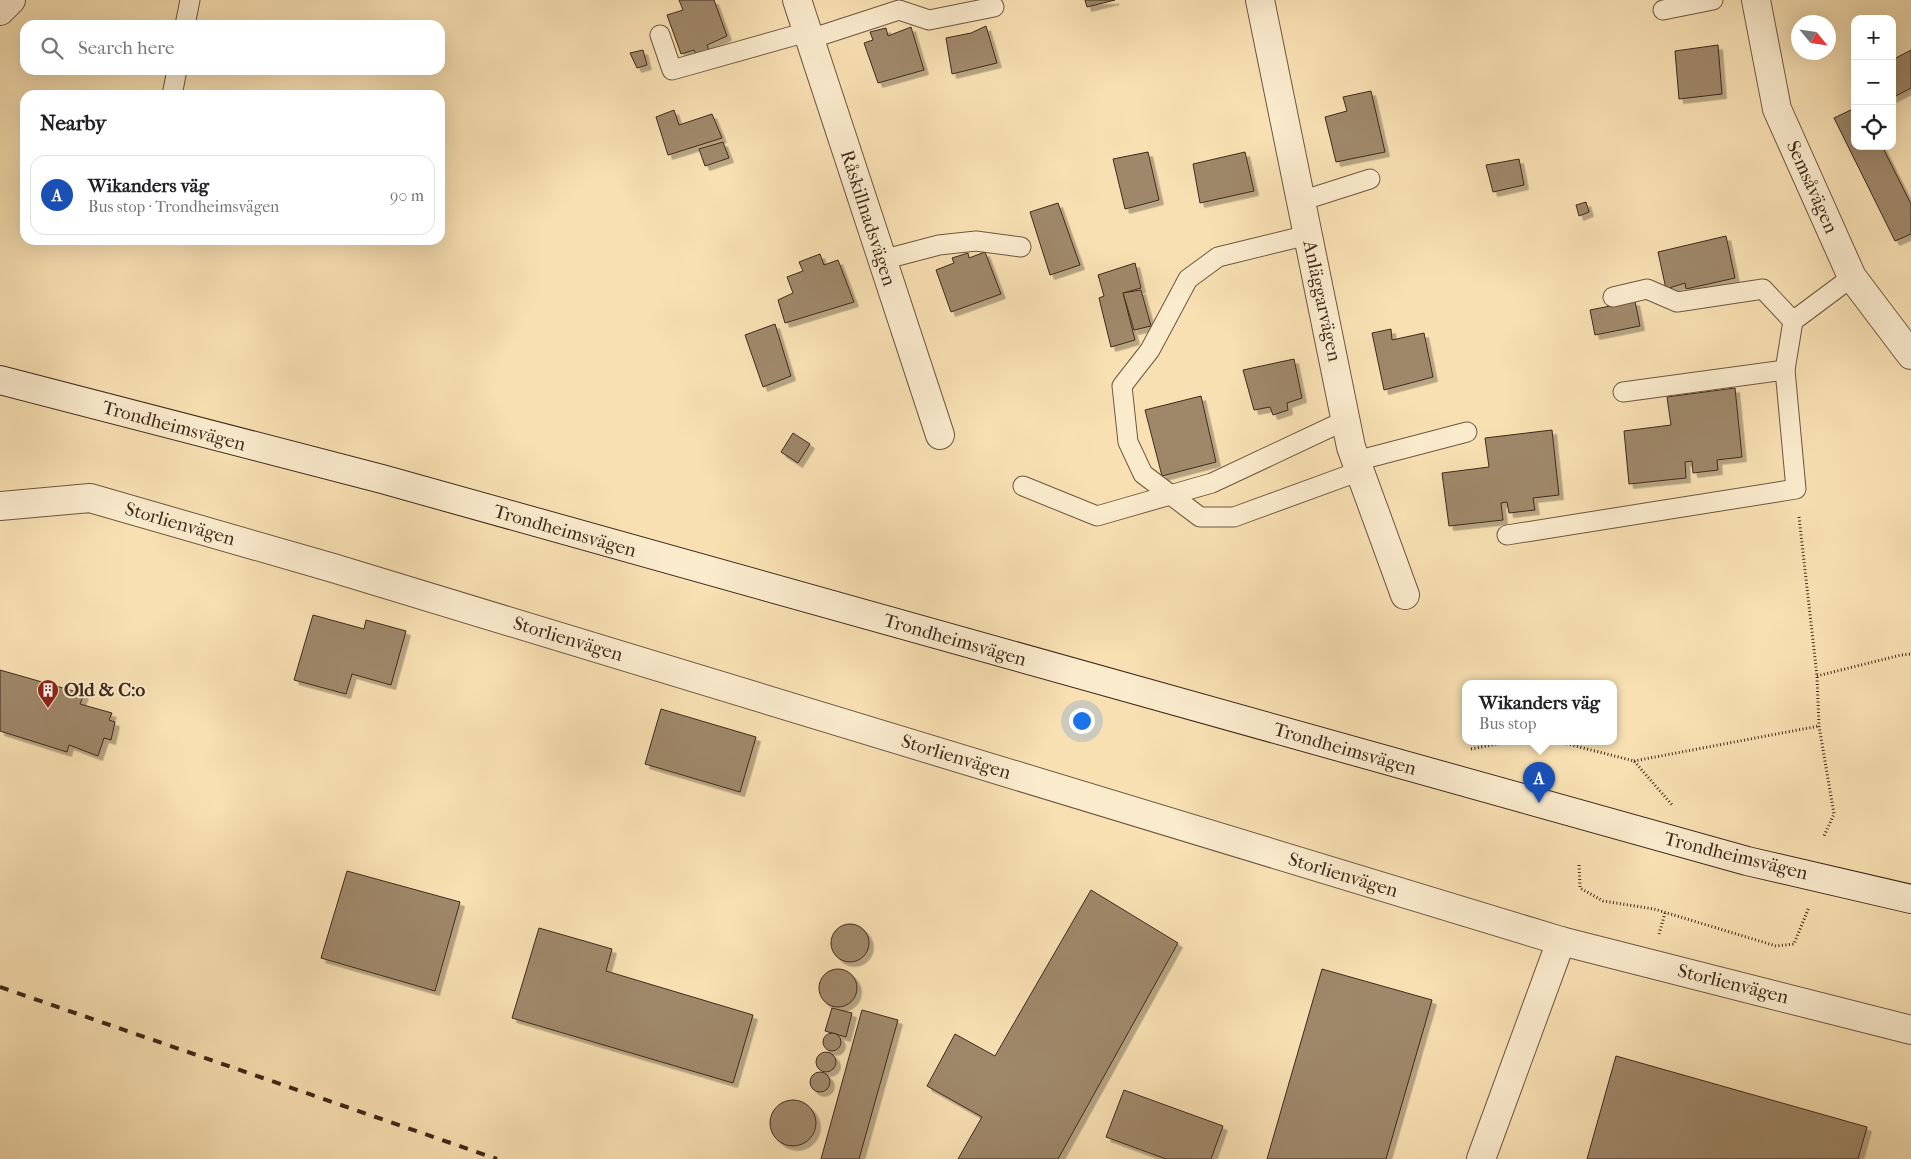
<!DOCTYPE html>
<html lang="en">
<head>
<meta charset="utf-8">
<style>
	body { margin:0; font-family:"IM FELL French Canon",serif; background:#f6f6f6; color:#202124 }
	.controls { position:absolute; right:15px; top:15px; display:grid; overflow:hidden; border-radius:10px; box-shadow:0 5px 20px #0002 }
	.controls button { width:45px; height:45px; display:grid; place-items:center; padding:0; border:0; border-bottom:1px solid #e0e0e0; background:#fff; color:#202124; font:25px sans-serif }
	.compass { position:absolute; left:1791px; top:15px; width:45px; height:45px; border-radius:50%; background:#fff; box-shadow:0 5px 20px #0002; rotate:119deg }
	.you { position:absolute; left:1081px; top:720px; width:18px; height:18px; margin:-12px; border:4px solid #fff; border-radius:50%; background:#1a73e8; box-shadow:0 0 0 8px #1a73e833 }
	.badge { display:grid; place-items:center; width:32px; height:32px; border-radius:50%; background:#0b8043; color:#fff; font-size:16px; font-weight:700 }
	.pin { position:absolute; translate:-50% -41px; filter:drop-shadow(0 1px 2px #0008) }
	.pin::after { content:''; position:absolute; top:26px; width:18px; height:15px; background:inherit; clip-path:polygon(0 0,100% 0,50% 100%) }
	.popup { position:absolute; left:1462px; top:680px; width:155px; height:65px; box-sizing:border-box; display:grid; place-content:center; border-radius:10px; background:#fff; filter:drop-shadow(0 1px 4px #0005); font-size:16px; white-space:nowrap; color:#757577 }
	.popup b { font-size:19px; color:#202124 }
	.popup::after { content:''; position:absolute; left:50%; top:100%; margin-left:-10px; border:10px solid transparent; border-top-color:#fff }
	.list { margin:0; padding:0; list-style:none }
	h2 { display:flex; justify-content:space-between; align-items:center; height:65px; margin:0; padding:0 20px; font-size:21px }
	h2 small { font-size:16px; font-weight:400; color:#757577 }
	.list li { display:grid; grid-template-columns:32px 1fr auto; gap:15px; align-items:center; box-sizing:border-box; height:80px; margin:0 10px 10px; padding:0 10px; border:1px solid #e0e0e0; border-radius:15px }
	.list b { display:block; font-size:19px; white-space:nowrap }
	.list p { margin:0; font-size:16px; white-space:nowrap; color:#757577 }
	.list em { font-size:16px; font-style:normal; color:#757577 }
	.icon { flex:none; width:28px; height:28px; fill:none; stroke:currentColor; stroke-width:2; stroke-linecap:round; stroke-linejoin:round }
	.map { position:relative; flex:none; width:1911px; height:1159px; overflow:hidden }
	.search { position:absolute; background:#fff; box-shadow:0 5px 20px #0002; left:20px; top:20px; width:425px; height:55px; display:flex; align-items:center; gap:12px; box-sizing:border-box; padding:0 18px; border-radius:15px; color:#757577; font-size:19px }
	.panel { position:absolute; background:#fff; box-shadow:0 5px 20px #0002; left:20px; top:90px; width:425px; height:155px; border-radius:15px }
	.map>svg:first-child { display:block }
	.building { fill:#9f886a; stroke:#3f291b; filter:url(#shadow) }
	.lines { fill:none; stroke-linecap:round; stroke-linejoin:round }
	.service-casing { stroke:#6d5741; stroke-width:21 }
	.minor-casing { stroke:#6d5741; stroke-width:30 }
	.secondary-casing { stroke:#3f291b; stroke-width:30 }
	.path { stroke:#3f291b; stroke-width:3; stroke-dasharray:1 2.5; stroke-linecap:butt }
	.service { stroke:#faebcd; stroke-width:19 }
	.minor { stroke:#faebcd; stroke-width:28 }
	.secondary { stroke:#faebcd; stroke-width:28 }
	.rail { stroke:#3f291b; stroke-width:4; stroke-dasharray:9 9; stroke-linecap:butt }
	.labels { text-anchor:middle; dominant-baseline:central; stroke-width:4; stroke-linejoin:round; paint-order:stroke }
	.street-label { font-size:19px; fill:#3f291b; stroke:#faebcd }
	.poi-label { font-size:19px; font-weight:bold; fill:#3f291b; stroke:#faebcd; text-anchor:start }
</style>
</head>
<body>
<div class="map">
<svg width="1911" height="1159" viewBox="0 0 1911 1159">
	<defs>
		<filter id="shadow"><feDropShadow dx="4.5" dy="4.5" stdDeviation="0" flood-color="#0004"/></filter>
	</defs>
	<rect width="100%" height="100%" fill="#f8e0b2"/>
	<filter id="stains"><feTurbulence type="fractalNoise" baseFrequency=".004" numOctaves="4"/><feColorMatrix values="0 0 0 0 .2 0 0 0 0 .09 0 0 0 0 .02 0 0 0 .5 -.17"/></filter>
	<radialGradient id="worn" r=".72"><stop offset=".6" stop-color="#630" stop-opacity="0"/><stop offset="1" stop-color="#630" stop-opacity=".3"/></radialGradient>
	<g class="building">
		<polygon points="679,0 714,0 727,36 707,45 710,54 697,58 694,50 681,54 667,15 683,10"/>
		<polygon points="1085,0 1115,0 1087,7"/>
		<polygon points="986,26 997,63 952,74 946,38 971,33"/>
		<polygon points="911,27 924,70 878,83 864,43 873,40 870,32 886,28 888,36"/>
		<polygon points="1718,45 1722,94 1679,99 1675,51"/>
		<polygon points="643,50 647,65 637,68 630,53"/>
		<polygon points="1911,50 1911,88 1892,98 1892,60"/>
		<polygon points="1371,91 1385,152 1336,162 1325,117 1347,111 1343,97"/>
		<polygon points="1855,108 1855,146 1882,146 1911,204 1911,234 1895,241 1834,118"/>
		<polygon points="674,110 679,125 712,114 722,138 668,155 656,117"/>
		<polygon points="723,142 729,158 705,166 699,149"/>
		<polygon points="1148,152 1159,200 1125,209 1113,159"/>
		<polygon points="1245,152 1254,191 1200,203 1193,164"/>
		<polygon points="1519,159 1524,185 1493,192 1486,165"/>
		<polygon points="1586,202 1589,212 1579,216 1576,205"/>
		<polygon points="1058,203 1080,265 1050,275 1030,212"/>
		<polygon points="1726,236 1735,278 1686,289 1685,283 1666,289 1658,252"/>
		<polygon points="985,252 1001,294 951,312 936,270 954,263 952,258 968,253 969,258"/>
		<polygon points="820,254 824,265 838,260 854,302 785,323 778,300 793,293 787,277 803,271 799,262"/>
		<polygon points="1135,263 1141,288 1123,293 1135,340 1111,347 1099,298 1104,296 1098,275"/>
		<polygon points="1141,290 1151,326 1134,330 1123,293"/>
		<polygon points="1635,301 1640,326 1595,335 1590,310"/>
		<polygon points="775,324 791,376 763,387 745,335"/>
		<polygon points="1391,329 1392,340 1424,333 1433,377 1384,390 1372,333"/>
		<polygon points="1294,359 1302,398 1287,403 1288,410 1273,415 1270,407 1254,410 1243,370"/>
		<polygon points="1735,388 1742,457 1717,460 1718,470 1693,473 1692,461 1685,462 1686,478 1629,484 1624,431 1671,425 1667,397"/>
		<polygon points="1201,396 1216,462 1162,476 1145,410"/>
		<polygon points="1552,430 1559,495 1533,498 1535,510 1509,513 1507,502 1501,503 1503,520 1449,526 1442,473 1489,467 1485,438"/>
		<polygon points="793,433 810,444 798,463 781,452"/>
		<polygon points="313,615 364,629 366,620 406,631 391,685 352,674 346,694 294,680"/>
		<polygon points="0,670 84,694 80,704 112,713 109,720 115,722 111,740 104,738 98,756 69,745 67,752 0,731"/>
		<polygon points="661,709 756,737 740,792 645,764"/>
		<polygon points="347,871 460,902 435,991 321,958"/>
		<polygon points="1091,890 1178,943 1058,1159 958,1159 982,1117 927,1086 955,1034 995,1056"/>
		<circle cx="850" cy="943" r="19"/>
		<polygon points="539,928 612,949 606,971 753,1015 733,1083 512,1018"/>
		<circle cx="838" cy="988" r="19"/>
		<polygon points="1322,969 1432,1000 1386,1159 1267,1159"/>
		<polygon points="832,1008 852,1013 846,1037 825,1031"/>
		<polygon points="862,1010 898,1020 859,1159 821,1159"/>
		<circle cx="832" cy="1042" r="9"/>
		<circle cx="826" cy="1062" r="10"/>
		<polygon points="1616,1056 1867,1127 1858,1159 1587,1159"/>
		<circle cx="820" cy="1082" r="10"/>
		<polygon points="1124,1090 1223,1126 1211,1159 1166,1159 1106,1137"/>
		<circle cx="793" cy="1123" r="23"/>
	</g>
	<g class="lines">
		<g class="service-casing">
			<g id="service">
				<polyline points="1663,10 1713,0"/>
				<polyline points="185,25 190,0"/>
				<polyline points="660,35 672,70 807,32"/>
				<polyline points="810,39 899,10 929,20 994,7"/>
				<polyline points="172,95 177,70"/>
				<polyline points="1301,201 1370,179"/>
				<polyline points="1308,235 1218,257 1188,279 1150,350 1122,386 1128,442 1143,474 1200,517 1234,517 1360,471"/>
				<polyline points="882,260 939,245 976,241 1021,247"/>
				<polyline points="1613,297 1647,289 1677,302 1763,289 1793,321"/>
				<polyline points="1623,392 1785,370"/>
				<polyline points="1356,461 1467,432"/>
				<polyline points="1023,486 1097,516 1212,483 1346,420"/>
				<polyline points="1507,535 1796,489 1785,370 1793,321 1852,277"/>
			</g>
		</g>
		<g class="minor-casing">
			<g id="minor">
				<polyline points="797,0 940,435"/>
				<polyline points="1260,0 1351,447 1405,595"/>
				<polyline points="1756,0 1777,109 1852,277 1911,355"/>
				<polyline points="0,11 11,0"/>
				<polyline points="0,506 90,498 333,568 1561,941 1911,1030"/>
				<polyline points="1481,1159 1561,941"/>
			</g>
		</g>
		<g class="secondary-casing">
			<polyline id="secondary" points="0,380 382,479 1747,861 1911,899"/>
		</g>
		<g class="path">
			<polyline points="1799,517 1817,676 1819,726 1834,814 1824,836"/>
			<polyline points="1817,676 1901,655 1911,654"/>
			<polyline points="1560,742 1634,761 1673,806"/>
			<polyline points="1471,749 1507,742"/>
			<polyline points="1634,761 1819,726"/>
			<polyline points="1579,865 1580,888 1603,901 1654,909 1776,946 1794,944 1809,907"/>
			<polyline points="1659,934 1665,913"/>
		</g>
		<use href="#service" class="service"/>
		<use href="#minor" class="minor"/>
		<use href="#secondary" class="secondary"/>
		<polyline class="rail" points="0,987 497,1159"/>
	</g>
	<defs>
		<g id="building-pin" transform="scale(1.125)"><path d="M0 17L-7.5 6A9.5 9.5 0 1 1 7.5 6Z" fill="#8f2418" stroke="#faebcd"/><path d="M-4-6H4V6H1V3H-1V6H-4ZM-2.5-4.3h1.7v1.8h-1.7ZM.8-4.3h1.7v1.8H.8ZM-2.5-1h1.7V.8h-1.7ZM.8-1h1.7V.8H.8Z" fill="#fff"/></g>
	</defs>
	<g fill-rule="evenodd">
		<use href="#building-pin" x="48" y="690"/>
	</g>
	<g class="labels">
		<g class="street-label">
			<text transform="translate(1812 187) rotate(66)">Semsåvägen</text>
			<text transform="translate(868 218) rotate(72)">Råskillnadsvägen</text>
			<text transform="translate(1322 301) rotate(78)">Anläggarvägen</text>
			<text transform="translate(174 426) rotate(15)">Trondheimsvägen</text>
			<text transform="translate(180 524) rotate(16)">Storlienvägen</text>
			<text transform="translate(565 531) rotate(16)">Trondheimsvägen</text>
			<text transform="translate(568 639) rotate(17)">Storlienvägen</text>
			<text transform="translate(955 640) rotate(16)">Trondheimsvägen</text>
			<text transform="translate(1345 749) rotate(16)">Trondheimsvägen</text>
			<text transform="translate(956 757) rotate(17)">Storlienvägen</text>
			<text transform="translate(1736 856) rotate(14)">Trondheimsvägen</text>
			<text transform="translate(1343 875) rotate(17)">Storlienvägen</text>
			<text transform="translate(1733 984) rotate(14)">Storlienvägen</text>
		</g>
		<g class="poi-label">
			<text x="64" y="690">Old &amp; C:o</text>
		</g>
	</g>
	<rect width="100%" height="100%" filter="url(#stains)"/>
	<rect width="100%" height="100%" fill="url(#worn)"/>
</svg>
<div class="controls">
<button>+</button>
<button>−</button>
<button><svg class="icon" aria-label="locate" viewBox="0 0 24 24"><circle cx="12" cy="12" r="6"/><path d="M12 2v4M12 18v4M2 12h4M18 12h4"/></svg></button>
</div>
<svg class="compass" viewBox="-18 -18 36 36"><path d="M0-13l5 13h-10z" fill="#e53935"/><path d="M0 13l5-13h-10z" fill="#757577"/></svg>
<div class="you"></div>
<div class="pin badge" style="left:1539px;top:803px;background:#1a4fb4">A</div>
<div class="popup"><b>Wikanders väg</b>Bus stop</div>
<div class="search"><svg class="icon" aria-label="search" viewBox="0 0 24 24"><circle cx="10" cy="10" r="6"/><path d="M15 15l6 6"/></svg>Search here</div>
<section class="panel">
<h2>Nearby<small></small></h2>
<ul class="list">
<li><span class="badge" style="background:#1a4fb4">A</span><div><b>Wikanders väg</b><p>Bus stop · Trondheimsvägen</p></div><em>90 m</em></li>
</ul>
</section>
</div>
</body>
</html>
